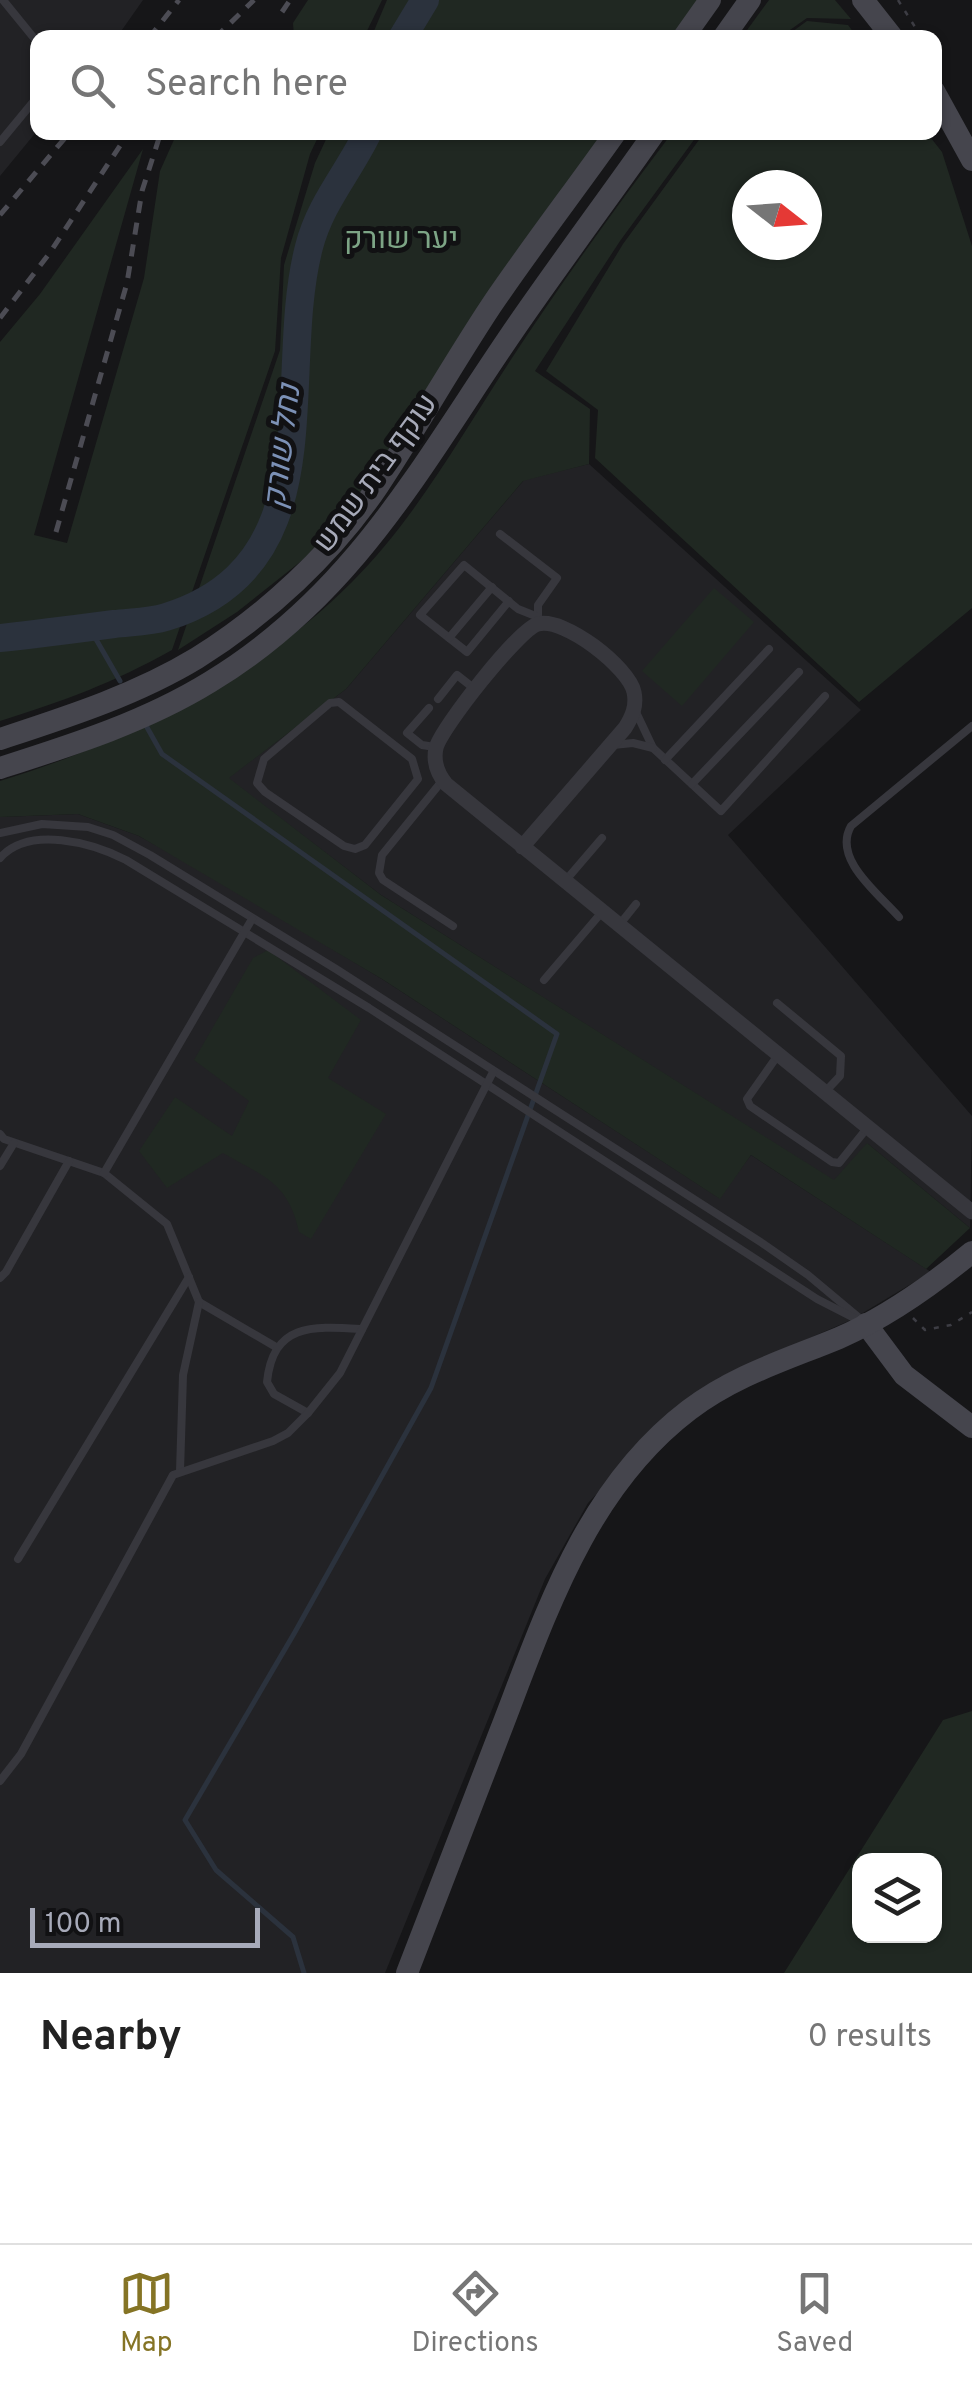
<!DOCTYPE html>
<html lang="en">
<head>
<meta charset="utf-8">
<style>
	body { margin:0; font-family:Overpass,Heebo,sans-serif; background:#f2f2f2; color:#222 }
	.controls { position:absolute; right:30px; bottom:30px; display:grid; overflow:hidden; border-radius:20px; box-shadow:0 2px 8px #0004 }
	.controls button { width:90px; height:90px; display:grid; place-items:center; padding:0; border:0; border-bottom:2px solid #e0e0e0; background:#fff; color:#222; font:50px sans-serif }
	.compass { position:absolute; left:732px; top:170px; width:90px; height:90px; border-radius:50%; background:#fff; box-shadow:0 2px 8px #0004; rotate:107deg }
	.scale { position:absolute; left:30px; bottom:25px; width:230px; box-sizing:border-box; padding-left:10px; border:5px solid #a7aab9; border-top:0; font-size:28px; line-height:35px; white-space:nowrap; color:#a7aab9; -webkit-text-stroke:8px #111113; paint-order:stroke }
	.list { margin:0; padding:0; list-style:none }
	h2 { display:flex; justify-content:space-between; align-items:center; height:130px; margin:0; padding:0 40px; font-size:42px }
	h2 small { font-size:32px; font-weight:400; color:#767676 }
	.icon { flex:none; width:55px; height:55px; fill:none; stroke:currentColor; stroke-width:2; stroke-linecap:round; stroke-linejoin:round }
	.map { position:relative; flex:none; width:972px; height:1973px; overflow:hidden }
	.search { position:absolute; background:#fff; box-shadow:0 2px 8px #0004; left:30px; right:30px; top:30px; height:110px; display:flex; align-items:center; gap:25px; box-sizing:border-box; padding:0 35px; border-radius:20px; color:#767676; font-size:38px }
	.sheet { height:270px; background:#fff }
	nav { display:flex; justify-content:space-around; align-items:center; box-sizing:border-box; height:140px; border-top:2px solid #e0e0e0; background:#fff; font-size:28px; color:#767676 }
	nav a { display:grid; justify-items:center; gap:5px }
	nav .on { color:#857425 }
	.map>svg:first-child { display:block }
	.built { fill:#222225 }
	.green { fill:#202822; fill-rule:evenodd }
	.lines { fill:none; stroke-linecap:round; stroke-linejoin:round }
	.stream { stroke:#2b323d; stroke-width:5 }
	.river { stroke:#2b323d; stroke-width:28 }
	.path { stroke:#3d3d44; stroke-width:2.5; stroke-dasharray:5 8; stroke-linecap:butt }
	.service { stroke:#37373d; stroke-width:8 }
	.minor { stroke:#37373d; stroke-width:15 }
	.secondary { stroke:#45454d; stroke-width:22 }
	.rail { stroke:#4c4c54; stroke-width:5; stroke-dasharray:12 10; stroke-linecap:butt }
	.labels { text-anchor:middle; dominant-baseline:central; stroke-width:10; stroke-linejoin:round; paint-order:stroke }
	.park-label { font-size:30px; fill:#7da586; stroke:#111113 }
	.street-label { font-size:30px; fill:#a7aab9; stroke:#111113 }
	.water-label { font-size:32px; font-style:italic; fill:#7c91b6; stroke:#111113 }
</style>
</head>
<body>
<div class="map">
<svg width="972" height="1973" viewBox="0 0 972 1973">
	<rect width="100%" height="100%" fill="#161618"/>
	<g class="built">
		<polygon points="0,0 143,0 117,37 38,38 37,131 0,176"/>
		<polygon points="589,464 861,710 728,835 972,1116 970,1228 868,1144 834,1181 381,895 228,778 346,689 524,480"/>
		<polygon points="78,814 139,836 206,873 382,979 719,1198 751,1155 931,1272 851,1320 720,1377 680,1407 588,1503 545,1579 385,1973 0,1973 0,817"/>
	</g>
	<g class="green">
		<polygon points="308,0 382,0 364,37 294,37 293,23"/>
		<polygon points="387,0 700,0 673,37 371,38"/>
		<polygon points="769,0 835,0 851,19 807,18 780,37 742,37"/>
		<polygon points="807,21 848,25 857,37 785,37"/>
		<path d="M177 133H320L310 154 281 258 275 351 172 650C113 683 64 701 0 721V342L40 294 143 149 34 535 67 543 144 278 160 171Z"/>
		<polygon points="329,133 604,133 373,482 305,558 237,612 178,650 280,350 284,265 315,163"/>
		<path d="M672 133H699L620 241 535 371 590 409 589 464 523 481 346 689 229 778 381 895 834 1180 867 1143 970 1228 926 1269 751 1155 720 1199 382 979 139 836 78 814 0 817V781C125 743 260 675 352 582 416 518 461 436 510 361 561 283 616 207 672 133Z"/>
		<path d="M704 133H927L942 152 972 246V608L859 702 595 458 598 410 546 371 623 244ZM747 185H807V245H747Z"/>
		<polygon points="714,588 754,622 682,706 642,671"/>
		<path d="M268 950 361 1020 328 1078 386 1114 311 1239 299 1232C288 1182 264 1177 223 1153L167 1188 139 1151 175 1097 232 1136 249 1101 194 1060 253 958Z"/>
		<path d="M972 1711V1973H784L943 1720ZM860 1860H934V1936H860Z"/>
	</g>
	<g class="lines">
		<g class="stream">
			<polyline points="89,627 120,681"/>
			<polyline points="144,722 162,754 557,1034 431,1388 295,1632 185,1820 216,1870 293,1937 304,1973"/>
		</g>
		<g class="river">
			<polyline points="402,38 425,0"/>
			<path d="M0 638C38 634 76 629 114 624 131 622 150 622 166 617 337 564 275 377 309 247 320 203 349 172 368 132"/>
		</g>
		<g class="path">
			<polyline points="898,0 922,38"/>
			<polyline points="934,61 941,73"/>
			<polyline points="913,1318 925,1330 951,1325 972,1312"/>
		</g>
		<g class="service">
			<polyline points="3,0 38,43"/>
			<polyline points="0,142 38,96"/>
			<polyline points="500,534 557,578 538,605 538,620"/>
			<polyline points="509,601 467,652 420,615 464,565 518,609 538,617"/>
			<polyline points="449,638 492,587"/>
			<polyline points="438,699 457,675 476,690"/>
			<polygon points="339,702 412,759 418,779 365,845 355,849 344,846 265,792 257,783 264,759 330,703"/>
			<polyline points="429,708 407,733 422,745 435,747"/>
			<polyline points="635,710 653,748 721,811 825,696"/>
			<polyline points="613,745 633,743 653,748"/>
			<polyline points="665,760 769,649"/>
			<polyline points="442,781 382,855 379,873 383,880 453,926"/>
			<polyline points="692,784 799,672"/>
			<polyline points="0,833 42,824 88,827 113,835 150,855 336,969 762,1243 808,1275 863,1321"/>
			<path d="M0 858C29 825 93 843 126 860L369 1008 817 1299 858 1320"/>
			<polyline points="566,880 602,838"/>
			<path d="M899 917C879 894 832 859 851 826L972 726"/>
			<polyline points="620,924 636,904"/>
			<polyline points="544,980 602,912"/>
			<polyline points="777,1003 841,1056 840,1076 825,1092"/>
			<polyline points="778,1055 747,1099 750,1106 832,1162 839,1163 868,1127"/>
			<polyline points="0,1134 4,1139 104,1173 167,1224 199,1302 276,1347"/>
			<polyline points="0,1166 14,1143"/>
			<polyline points="104,1173 252,919"/>
			<polyline points="0,1278 6,1272 69,1161"/>
			<path d="M308 1413 274 1394 267 1382C273 1323 312 1326 362 1329"/>
			<polyline points="180,1471 183,1375 199,1302"/>
			<polyline points="18,1559 189,1277"/>
			<polyline points="0,1781 21,1754 173,1475 273,1441 288,1433 308,1413 340,1373 493,1072"/>
		</g>
		<path class="minor" d="M522 847 625 728C632 717 637 706 634 692 629 668 565 617 538 624 519 629 441 728 436 748 433 762 437 773 446 784L972 1212"/>
		<g class="secondary">
			<polyline points="863,0 893,38"/>
			<polyline points="683,38 710,0"/>
			<polyline points="723,38 750,0"/>
			<polyline points="934,91 972,160"/>
			<path d="M0 739C67 717 136 695 197 658 266 615 332 554 378 486 417 427 452 365 491 306 531 247 575 190 616 132"/>
			<path d="M0 768C72 745 145 722 210 682 357 593 424 460 518 324 563 259 610 196 655 132"/>
			<polyline points="866,1324 904,1375 972,1427"/>
			<path d="M407 1973C438 1893 469 1813 500 1732 545 1616 585 1489 689 1410 735 1375 786 1360 839 1338 887 1317 932 1285 972 1252"/>
		</g>
		<g class="rail">
			<polyline points="282,12 290,0"/>
			<polyline points="149,38 179,0"/>
			<polyline points="215,38 254,0"/>
			<polyline points="0,215 70,132"/>
			<polyline points="0,318 49,254 129,132"/>
			<polyline points="56,532 127,283 142,191 161,132"/>
		</g>
	</g>
	<g class="labels">
		<g class="park-label">
			<text x="401" y="240">יער שורק</text>
		</g>
		<g class="street-label">
			<text transform="translate(377 474) rotate(-54)">עוקף בית שמש</text>
		</g>
		<g class="water-label">
			<text transform="translate(284 447) rotate(-83)">נחל שורק</text>
		</g>
	</g>
</svg>
<div class="controls">
<button><svg class="icon" aria-label="layers" viewBox="0 0 24 24"><path d="M12 4l9 5-9 5-9-5zM3 14l9 5 9-5"/></svg></button>
</div>
<svg class="compass" viewBox="-18 -18 36 36"><path d="M0-13l5 13h-10z" fill="#e53935"/><path d="M0 13l5-13h-10z" fill="#767676"/></svg>
<div class="scale">100 m</div>
<div class="search"><svg class="icon" aria-label="search" viewBox="0 0 24 24"><circle cx="10" cy="10" r="6"/><path d="M15 15l6 6"/></svg>Search here</div>
</div>
<section class="sheet">
<h2>Nearby<small>0 results</small></h2>
<ul class="list">
</ul>
</section>
<nav>
<a class="on"><svg class="icon" aria-label="map" viewBox="0 0 24 24"><path d="M3 6l6-2 6 2 6-2v14l-6 2-6-2-6 2zM9 4v14M15 6v14"/></svg>Map</a>
<a><svg class="icon" aria-label="directions" viewBox="0 0 24 24"><path d="M12 3l9 9-9 9-9-9zM9 14v-3h6M13 9l2 2-2 2"/></svg>Directions</a>
<a><svg class="icon" aria-label="saved" viewBox="0 0 24 24"><path d="M7 4h10v16l-5-4-5 4z"/></svg>Saved</a>
</nav>
</body>
</html>
